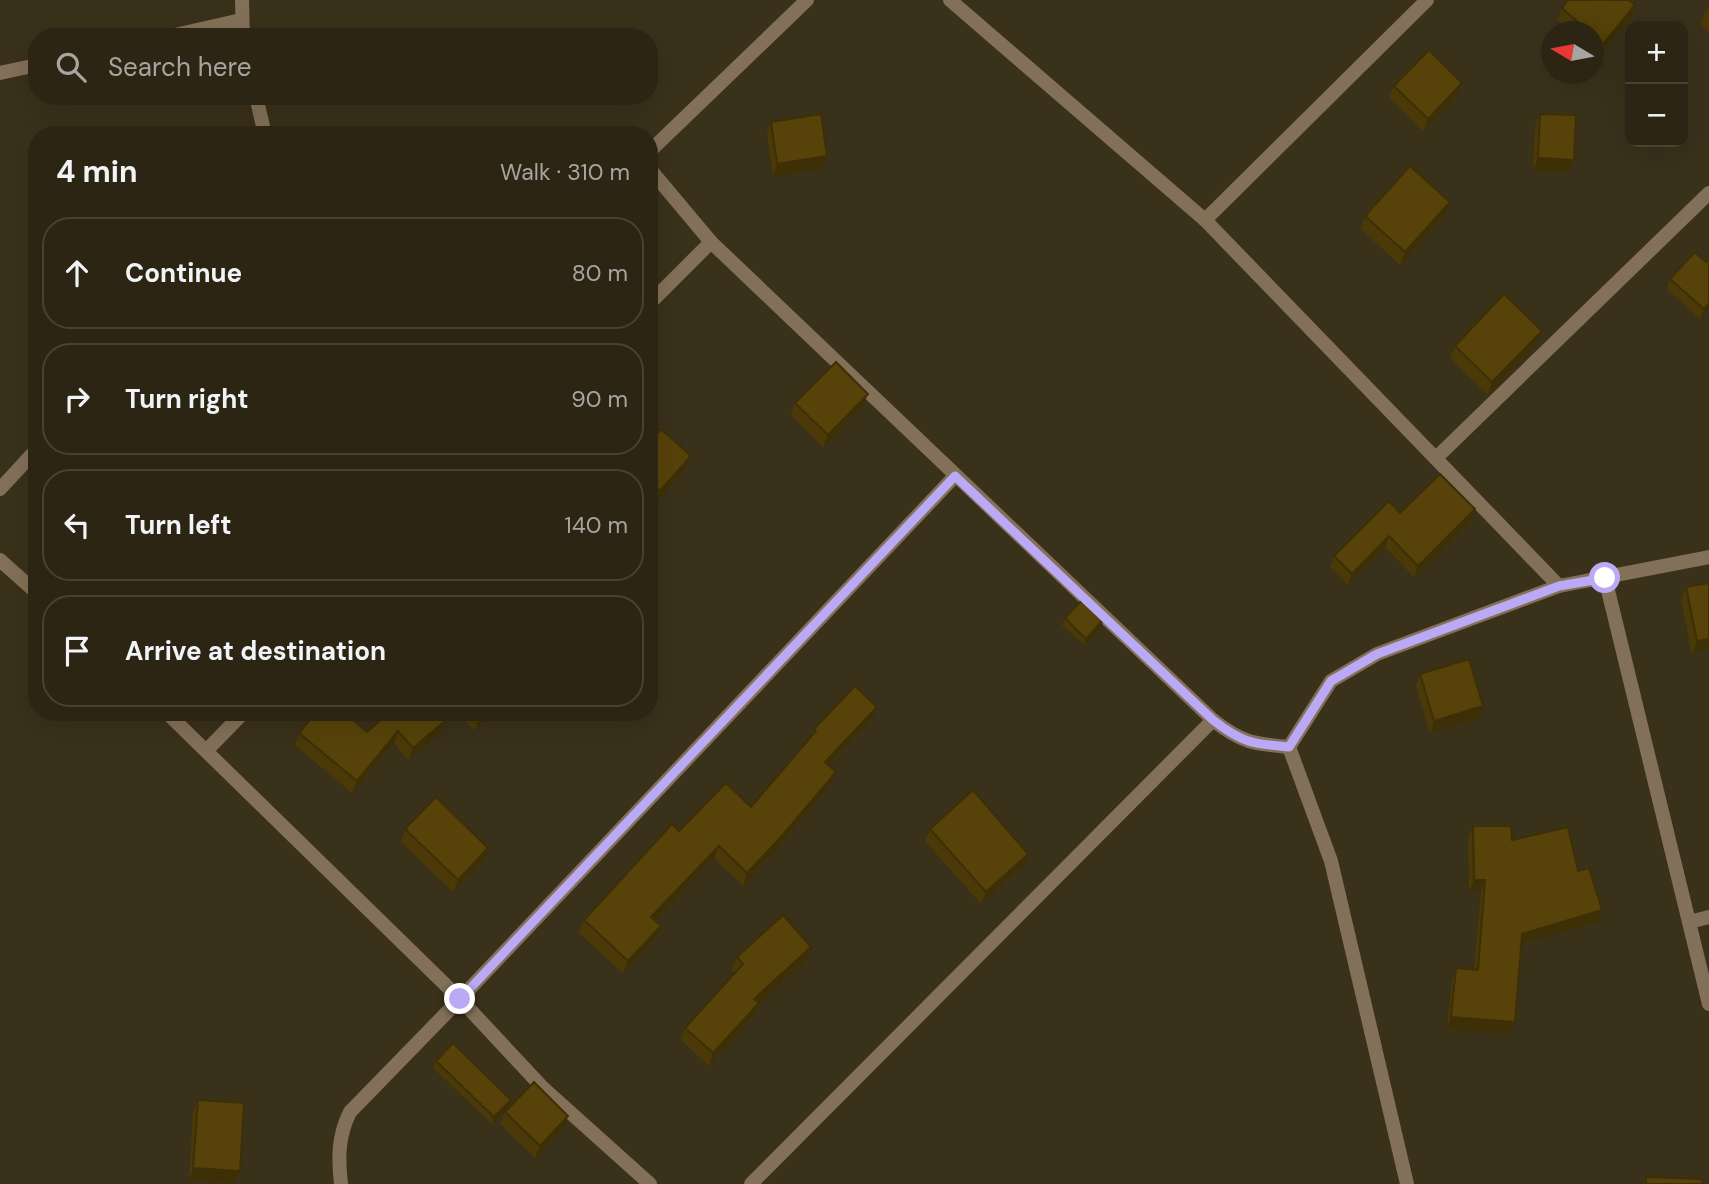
<!DOCTYPE html>
<html lang="en">
<head>
<meta charset="utf-8">
<style>
	body { margin:0; font-family:"DM Sans",sans-serif; background:#383122; color:#f1f3f6 }
	.controls { position:absolute; right:21px; top:21px; display:grid; overflow:hidden; border-radius:14px; box-shadow:0 7px 28px #0002 }
	.controls button { width:63px; height:63px; display:grid; place-items:center; padding:0; border:0; border-bottom:2px solid #484234; background:#2c2514; color:#f1f3f6; font:35px sans-serif }
	.compass { position:absolute; left:1541px; top:21px; width:63px; height:63px; border-radius:50%; background:#2c2514; box-shadow:0 7px 28px #0002; rotate:280deg }
	.stop { position:absolute; width:21px; height:21px; margin:-16px; border:5px solid #baaaf6; border-radius:50%; background:#fff }
	.stop.end { background:#baaaf6; border-color:#fff; box-shadow:0 2px 7px #0008 }
	.list { margin:0; padding:0; list-style:none }
	h2 { display:flex; justify-content:space-between; align-items:center; height:91px; margin:0; padding:0 28px; font-size:30px }
	h2 small { font-size:23px; font-weight:400; color:#a6a5a0 }
	.list li { display:grid; grid-template-columns:46px 1fr auto; gap:21px; align-items:center; box-sizing:border-box; height:112px; margin:0 14px 14px; padding:0 14px; border:2px solid #484234; border-radius:28px }
	.list b { display:block; font-size:26px; white-space:nowrap }
	.list em { font-size:23px; font-style:normal; color:#a6a5a0 }
	.icon { flex:none; width:38px; height:38px; fill:none; stroke:currentColor; stroke-width:2; stroke-linecap:round; stroke-linejoin:round }
	.map { position:relative; flex:none; width:1709px; height:1184px; overflow:hidden }
	.search { position:absolute; background:#2c2514; box-shadow:0 7px 28px #0002; left:28px; top:28px; width:630px; height:77px; display:flex; align-items:center; gap:18px; box-sizing:border-box; padding:0 24px; border-radius:28px; color:#a6a5a0; font-size:26px }
	.panel { position:absolute; background:#2c2514; box-shadow:0 7px 28px #0002; left:28px; top:126px; width:630px; height:595px; border-radius:28px }
	.map>svg:first-child { display:block }
	.lines { fill:none; stroke-linecap:round; stroke-linejoin:round }
	.minor { stroke:#837058; stroke-width:14 }
	.wall { fill:#4b3a08 }
	.shaded-wall { fill:#3d2f06 }
	.building { fill:#574309; stroke:#3d2f06; stroke-width:2 }
	.route { stroke:#baaaf6; stroke-width:9 }
</style>
</head>
<body>
<div class="map">
<svg width="1709" height="1184" viewBox="0 0 1709 1184">
	<rect width="100%" height="100%" fill="#3a311b"/>
	<g class="lines">
		<g class="minor">
			<polyline points="242,0 243,37"/>
			<polyline points="950,0 1205,220 1559,586"/>
			<polyline points="166,37 241,20"/>
			<polyline points="0,73 37,65"/>
			<polyline points="256,96 265,135"/>
			<polyline points="649,152 807,0"/>
			<polyline points="649,168 711,242 1213,720"/>
			<polyline points="1205,220 1427,0"/>
			<polyline points="649,304 711,242"/>
			<polyline points="1436,458 1709,193"/>
			<polyline points="0,489 37,449"/>
			<polyline points="0,560 37,593"/>
			<polyline points="1605,578 1709,1004"/>
			<polyline points="166,712 460,999 543,1088 650,1184"/>
			<polyline points="1289,747 1331,681 1377,654 1559,586 1709,557"/>
			<polyline points="1289,747 1331,861 1407,1184"/>
			<polyline points="207,750 244,712"/>
			<polyline points="1689,922 1709,917"/>
			<path d="M341 1184C338 1158 338 1136 350 1112L460 999 955 476"/>
			<path d="M751 1184 1213 720C1242 743 1254 744 1289 747"/>
		</g>
	</g>
	<g class="wall">
		<polygon points="1562,8 1631,18 1598,56 1593,52 1593,32 1570,32 1557,20"/>
		<polygon points="1709,8 1709,33 1701,24 1705,12"/>
		<polygon points="1462,83 1458,95 1423,131 1389,98 1394,86"/>
		<polygon points="1540,114 1574,160 1569,172 1533,171 1535,126"/>
		<polygon points="771,122 827,156 823,169 773,176 767,134"/>
		<polygon points="1445,214 1400,265 1361,229 1365,216"/>
		<polygon points="1709,258 1709,309 1700,319 1667,289 1670,279 1706,262"/>
		<polygon points="1542,331 1537,343 1488,395 1450,358 1455,346"/>
		<polygon points="795,403 863,406 823,447 791,415"/>
		<polygon points="649,443 691,456 686,468 656,503 649,498"/>
		<polygon points="1475,509 1471,521 1414,577 1385,547 1348,585 1330,567 1334,556 1400,513"/>
		<polygon points="1686,587 1709,650 1692,654 1681,600"/>
		<polygon points="1065,618 1101,627 1084,645 1062,625"/>
		<polygon points="1420,674 1483,706 1478,719 1430,733 1416,686"/>
		<polygon points="390,712 440,733 408,760 394,743 352,793 295,745 299,733 367,732"/>
		<polygon points="458,712 495,712 475,731"/>
		<polygon points="872,719 829,765 836,772 831,784 777,849 743,886 714,858 655,920 661,926 656,938 623,973 579,933 584,920 679,831 751,807 811,738 814,729"/>
		<polygon points="1473,826 1512,840 1578,871 1598,922 1521,944 1515,1022 1510,1034 1447,1029 1452,980 1456,968 1474,970 1481,892 1469,892 1468,838"/>
		<polygon points="405,829 484,860 453,892 401,842"/>
		<polygon points="930,829 1024,866 981,904 925,841"/>
		<polygon points="737,957 807,960 759,1003 754,1016 709,1066 681,1040 685,1028 735,973 732,970"/>
		<polygon points="436,1061 511,1100 509,1106 492,1124 433,1068"/>
		<polygon points="198,1100 235,1183 189,1181 193,1112"/>
		<polygon points="505,1112 564,1128 535,1158 500,1124"/>
	</g>
	<g class="shaded-wall">
		<polygon points="1635,5 1631,18 1598,56 1603,44"/>
		<polygon points="1462,83 1458,95 1423,131 1428,119"/>
		<polygon points="827,156 823,169 773,176 777,164"/>
		<polygon points="1538,158 1574,160 1569,172 1533,171"/>
		<polygon points="1450,202 1445,214 1400,265 1405,252"/>
		<polygon points="1709,303 1709,309 1700,319 1704,309"/>
		<polygon points="1542,331 1537,343 1488,395 1492,382"/>
		<polygon points="868,394 863,406 823,447 828,435"/>
		<polygon points="691,456 686,468 656,503 660,491"/>
		<polygon points="1475,509 1471,521 1414,577 1418,566"/>
		<polygon points="1389,536 1385,547 1348,585 1352,574"/>
		<polygon points="1103,620 1101,627 1084,645 1086,639"/>
		<polygon points="1709,639 1709,650 1692,654 1697,641"/>
		<polygon points="1483,706 1478,719 1430,733 1434,721"/>
		<polygon points="877,707 872,719 820,774 825,762"/>
		<polygon points="486,712 495,712 475,731 479,718"/>
		<polygon points="445,721 440,733 408,760 413,748"/>
		<polygon points="398,731 394,743 352,793 357,781"/>
		<polygon points="836,772 831,784 777,849 743,886 747,873"/>
		<polygon points="719,846 714,858 647,929 651,917"/>
		<polygon points="488,848 484,860 453,892 458,880"/>
		<polygon points="1028,854 1024,866 981,904 986,892"/>
		<polygon points="1474,880 1485,880 1481,892 1469,892"/>
		<polygon points="1602,910 1598,922 1518,945 1522,934"/>
		<polygon points="661,926 656,938 623,973 628,961"/>
		<polygon points="811,947 807,960 759,1003 754,1016 709,1066 713,1053 754,999"/>
		<polygon points="1451,1017 1515,1022 1510,1034 1447,1029"/>
		<polygon points="511,1100 509,1106 492,1124 494,1117"/>
		<polygon points="568,1116 564,1128 535,1158 540,1146"/>
		<polygon points="193,1168 240,1171 235,1183 189,1181"/>
	</g>
	<g class="building">
		<polygon points="1568,0 1629,0 1635,5 1603,44 1593,35 1593,32 1589,32 1562,8"/>
		<polygon points="1429,50 1462,83 1428,119 1394,86"/>
		<polygon points="821,114 827,156 777,164 771,122"/>
		<polygon points="1540,114 1576,115 1574,160 1538,158"/>
		<polygon points="1410,166 1450,202 1405,252 1365,216"/>
		<polygon points="1695,252 1706,262 1709,258 1709,303 1704,309 1670,279"/>
		<polygon points="1504,294 1542,331 1492,382 1455,346"/>
		<polygon points="836,362 868,394 828,435 795,403"/>
		<polygon points="661,429 691,456 660,491 649,481 649,443"/>
		<polygon points="1440,474 1475,509 1418,566 1389,536 1352,574 1334,556 1389,501 1400,513"/>
		<polygon points="1709,583 1709,639 1697,641 1686,587"/>
		<polygon points="1082,600 1103,620 1086,639 1065,618"/>
		<polygon points="1469,659 1483,706 1434,721 1420,674"/>
		<polygon points="855,686 877,707 825,762 836,772 781,837 747,873 719,846 651,917 661,926 628,961 584,920 672,824 679,831 726,783 751,807 816,731 814,729"/>
		<polygon points="316,712 344,712 367,732 390,712 437,712 445,721 413,748 398,731 357,781 299,733"/>
		<polygon points="474,712 486,712 479,718"/>
		<polygon points="973,790 1028,854 986,892 930,829"/>
		<polygon points="436,797 488,848 458,880 405,829"/>
		<polygon points="1473,826 1511,826 1512,840 1568,827 1578,871 1589,868 1602,910 1522,934 1515,1022 1451,1017 1456,968 1478,970 1485,880 1474,880"/>
		<polygon points="783,915 811,947 754,999 759,1003 713,1053 685,1028 743,964 737,957"/>
		<polygon points="453,1043 511,1100 494,1117 436,1061"/>
		<polygon points="534,1082 568,1116 540,1146 505,1112"/>
		<polygon points="198,1100 244,1103 240,1171 193,1168"/>
		<polygon points="1646,1177 1702,1179 1702,1184 1646,1184"/>
	</g>
	<g class="lines">
		<path class="route" d="M460 999 955 476 1213 720C1242 743 1253 744 1289 747L1331 681 1377 654 1559 586 1605 578"/>
	</g>
</svg>
<div class="controls">
<button>+</button>
<button>−</button>
</div>
<svg class="compass" viewBox="-18 -18 36 36"><path d="M0-13l5 13h-10z" fill="#e53935"/><path d="M0 13l5-13h-10z" fill="#a6a5a0"/></svg>
<div class="stop" style="left:1605px;top:578px"></div>
<div class="stop end" style="left:460px;top:999px"></div>
<div class="search"><svg class="icon" aria-label="search" viewBox="0 0 24 24"><circle cx="10" cy="10" r="6"/><path d="M15 15l6 6"/></svg>Search here</div>
<section class="panel">
<h2>4 min<small>Walk · 310 m</small></h2>
<ul class="list">
<li><svg class="icon" aria-label="ahead" viewBox="0 0 24 24"><path d="M12 20V5M6 11l6-6 6 6"/></svg><div><b>Continue</b></div><em>80 m</em></li>
<li><svg class="icon" aria-label="right" viewBox="0 0 24 24"><path d="M7 20v-9h11M14 6l5 5-5 5"/></svg><div><b>Turn right</b></div><em>90 m</em></li>
<li><svg class="icon" aria-label="left" viewBox="0 0 24 24"><path d="M17 20v-9H6M10 6l-5 5 5 5"/></svg><div><b>Turn left</b></div><em>140 m</em></li>
<li><svg class="icon" aria-label="arrive" viewBox="0 0 24 24"><path d="M6 21V4h12l-3 4 3 4H6"/></svg><div><b>Arrive at destination</b></div></li>
</ul>
</section>
</div>
</body>
</html>
